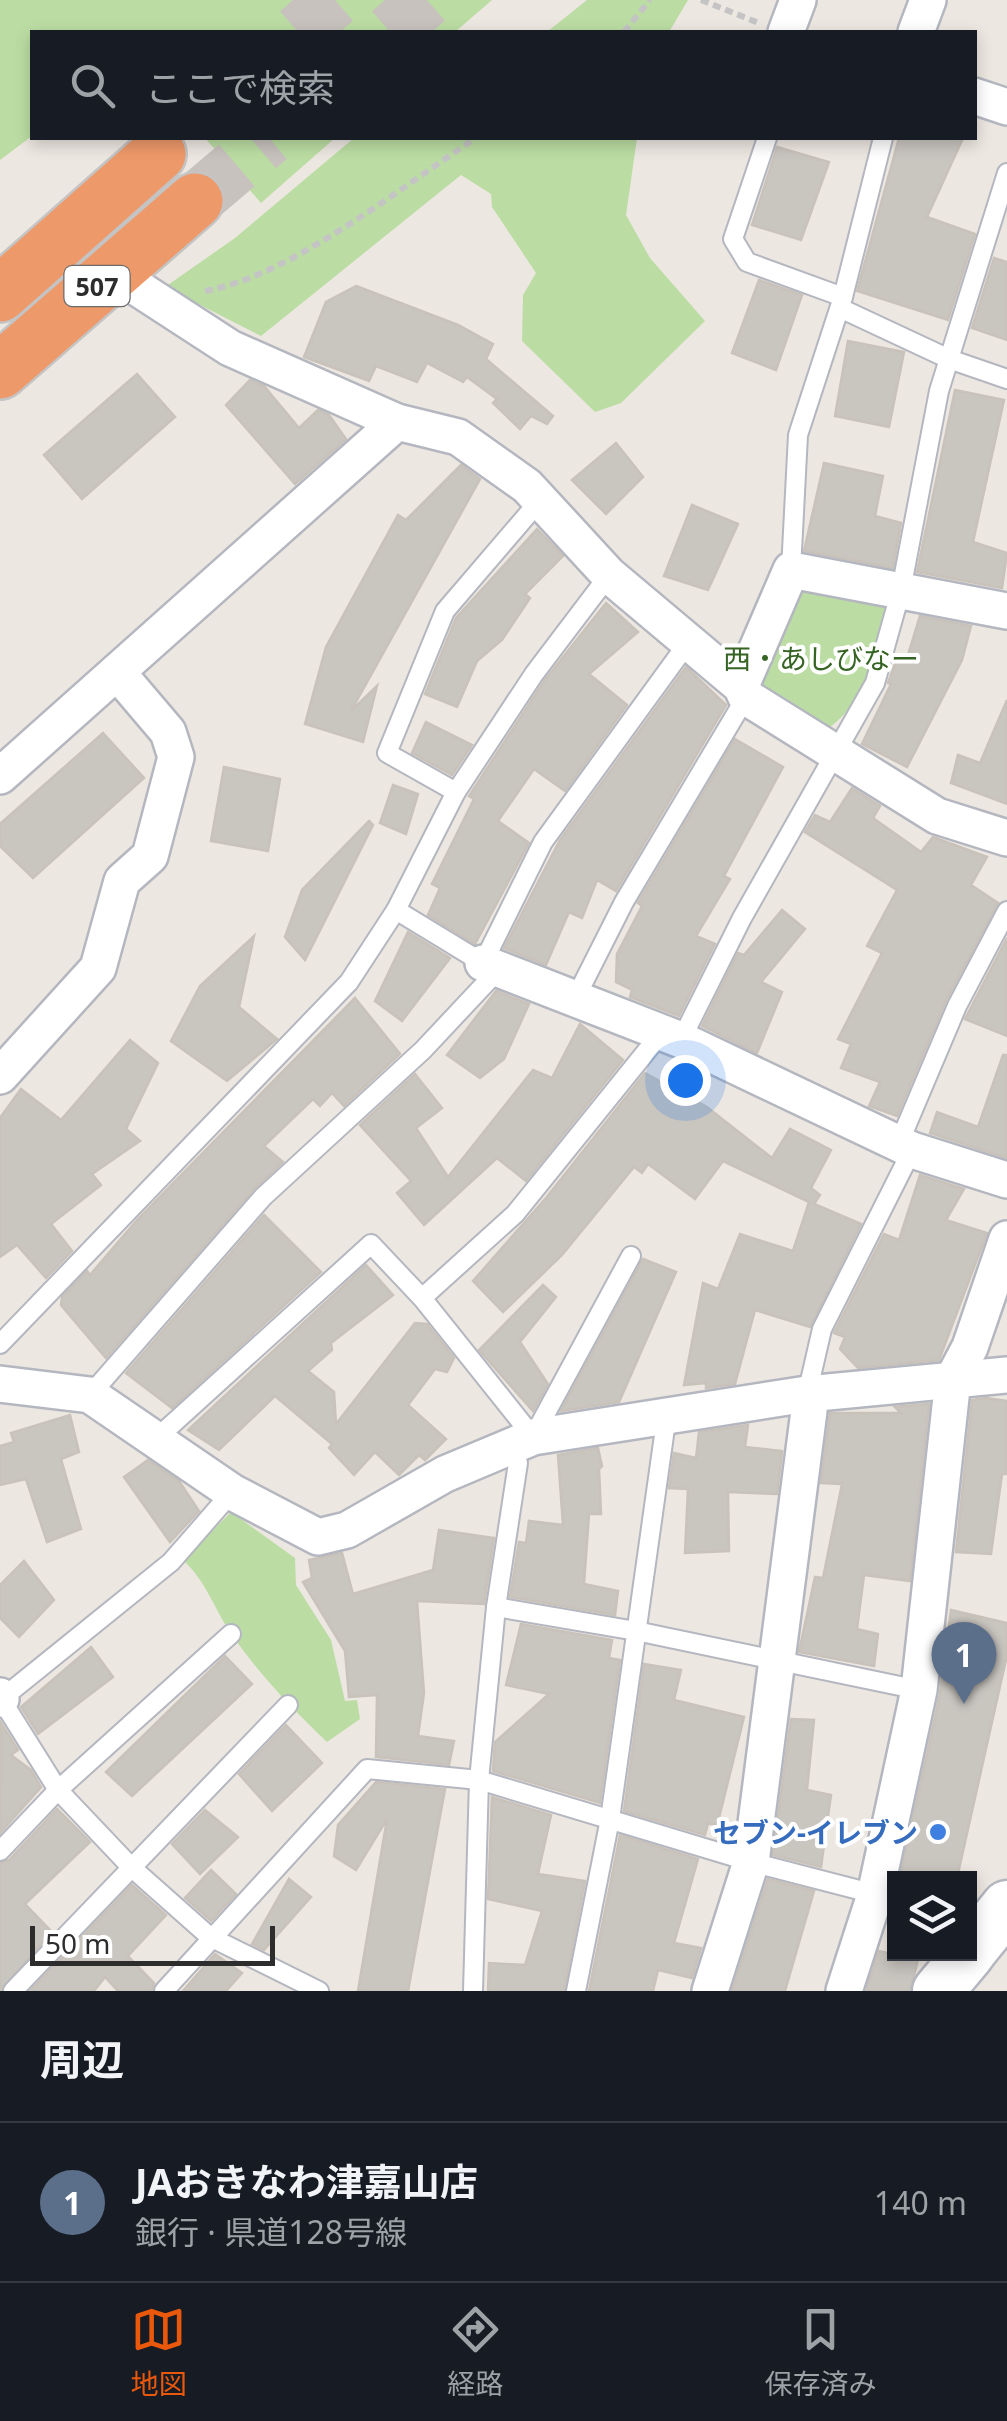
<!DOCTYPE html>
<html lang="ja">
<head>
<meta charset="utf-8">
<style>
	body { margin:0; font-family:"Noto Sans","Noto Sans JP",sans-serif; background:#20242c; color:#f1f3f6 }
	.controls { position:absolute; right:30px; bottom:30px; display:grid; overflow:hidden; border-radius:0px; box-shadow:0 5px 15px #0003 }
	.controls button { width:90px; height:90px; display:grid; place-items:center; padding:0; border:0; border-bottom:2px solid #363941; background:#171b24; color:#f1f3f6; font:50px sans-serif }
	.scale { position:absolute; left:30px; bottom:25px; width:245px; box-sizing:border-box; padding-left:10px; border:5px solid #2d2d2d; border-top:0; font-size:28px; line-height:35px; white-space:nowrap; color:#2d2d2d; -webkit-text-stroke:8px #fff; paint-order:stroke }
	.you { position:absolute; left:685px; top:1080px; width:35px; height:35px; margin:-25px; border:8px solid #fff; border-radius:50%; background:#1a73e8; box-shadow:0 0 0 15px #1a73e833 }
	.badge { display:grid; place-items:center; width:65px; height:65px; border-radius:50%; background:#ea580c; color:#fff; font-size:32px; font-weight:700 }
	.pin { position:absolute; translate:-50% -82px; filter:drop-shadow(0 2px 5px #0008) }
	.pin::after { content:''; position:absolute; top:52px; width:35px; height:30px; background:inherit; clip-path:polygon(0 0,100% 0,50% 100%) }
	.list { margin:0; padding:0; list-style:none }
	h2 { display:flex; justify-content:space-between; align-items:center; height:130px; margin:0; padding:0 40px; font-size:42px }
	h2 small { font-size:32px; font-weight:400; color:#9ea1a6 }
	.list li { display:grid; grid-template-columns:65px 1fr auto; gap:30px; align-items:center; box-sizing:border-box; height:160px; padding:0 40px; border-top:2px solid #363941 }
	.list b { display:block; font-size:38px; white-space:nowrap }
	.list p { margin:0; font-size:32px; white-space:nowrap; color:#9ea1a6 }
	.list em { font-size:32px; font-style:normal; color:#9ea1a6 }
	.icon { flex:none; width:55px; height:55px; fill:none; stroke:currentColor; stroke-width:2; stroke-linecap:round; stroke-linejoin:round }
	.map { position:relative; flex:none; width:1007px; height:1991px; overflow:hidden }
	.search { position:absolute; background:#171b24; box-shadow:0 5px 15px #0003; left:30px; right:30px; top:30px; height:110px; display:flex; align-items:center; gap:25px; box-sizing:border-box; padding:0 35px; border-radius:0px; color:#9ea1a6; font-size:38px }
	.sheet { height:290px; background:#171b24 }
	nav { display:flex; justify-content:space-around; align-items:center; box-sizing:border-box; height:140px; border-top:2px solid #363941; background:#171b24; font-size:28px; color:#9ea1a6 }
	nav a { display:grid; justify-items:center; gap:5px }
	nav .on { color:#ea580c }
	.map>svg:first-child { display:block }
	.green { fill:#bbdda3 }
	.building { fill:#c9c5bf; stroke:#c8c2ba; stroke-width:2.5 }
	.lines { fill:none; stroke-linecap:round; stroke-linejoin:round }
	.highway-tunnel { stroke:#c7c2bd; stroke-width:55; stroke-dasharray:55 28; stroke-linecap:butt }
	.lane-casing { stroke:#b4b7bf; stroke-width:22 }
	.street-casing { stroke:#b4b7bf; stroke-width:40 }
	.secondary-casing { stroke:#b4b7bf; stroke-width:55 }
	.highway-casing { stroke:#c4c4c4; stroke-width:60 }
	.path { stroke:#c4c4c4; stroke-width:6; stroke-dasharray:8 5; stroke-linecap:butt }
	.lane { stroke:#fff; stroke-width:18 }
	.street { stroke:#fff; stroke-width:35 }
	.secondary { stroke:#fff; stroke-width:50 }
	.highway { stroke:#ee996a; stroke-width:55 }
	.shop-dot { fill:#3f7fe0; stroke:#fff; stroke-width:4 }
	.labels { text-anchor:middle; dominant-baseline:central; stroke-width:8; stroke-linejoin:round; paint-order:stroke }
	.shield { fill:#fff; stroke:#6c6c6c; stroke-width:2.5 }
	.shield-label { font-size:25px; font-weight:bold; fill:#2d2d2d }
	.park-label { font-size:28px; fill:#356423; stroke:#fff }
	.shop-label { font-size:28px; font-weight:bold; fill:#366cbe; stroke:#fff; text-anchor:end }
</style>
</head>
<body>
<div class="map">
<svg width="1007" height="1991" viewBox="0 0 1007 1991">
	<rect width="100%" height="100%" fill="#ede7e1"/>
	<g class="green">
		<polygon points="0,0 492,0 455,32 32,32 32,136 0,160"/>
		<polygon points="587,0 688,0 669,32 547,32"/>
		<polygon points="205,138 335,138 261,203"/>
		<polygon points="354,138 637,138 626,215 650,258 705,321 621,403 595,412 522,341 523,295 536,273 492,207 491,194 461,175 261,336 165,287 235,238"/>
		<path d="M798 585 892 594C878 643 872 696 829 728L763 688 756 673Z"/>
		<path d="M231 1512 295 1558 296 1585 331 1640 345 1701 357 1700 360 1719 327 1742C293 1710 261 1676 234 1638 215 1612 208 1583 183 1560Z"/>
	</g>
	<g class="building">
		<polygon points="899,138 963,138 927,217 975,234 948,320 857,291"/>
		<polygon points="777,147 829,162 801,240 752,225"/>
		<polygon points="994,258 1007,262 1007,340 972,328"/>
		<polygon points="759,280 802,295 776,370 732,353"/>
		<polygon points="356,286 458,325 493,344 486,359 553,416 547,424 531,416 520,429 493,403 497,399 467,377 463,382 427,363 417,382 376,366 369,381 304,357 326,302"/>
		<polygon points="848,341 904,352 889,427 835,416"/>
		<polygon points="137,374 175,417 82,499 44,455"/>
		<polygon points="250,380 264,386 299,428 318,410 329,415 346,439 295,484 226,405"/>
		<polygon points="955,390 1004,400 973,542 1007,553 1002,588 917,572"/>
		<polygon points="616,443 643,477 606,514 572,480"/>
		<polygon points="824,463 883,476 875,516 901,523 893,568 804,551"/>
		<polygon points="461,465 480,479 351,711 377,686 363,742 305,724 326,647 398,515 406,520"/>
		<polygon points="692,505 738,524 708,590 664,576"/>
		<polygon points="537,529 563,556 525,594 530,598 502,640 477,661 457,707 425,694 456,618"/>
		<polygon points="606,603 638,632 589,674 627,705 565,791 534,769 498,821 529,843 475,944 428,915 440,888 432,884 474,799 469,796 544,681"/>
		<polygon points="920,616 971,626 962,660 907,767 862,744 891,684 888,683 898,656 907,658"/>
		<polygon points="686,667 726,705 616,891 597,880 582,918 569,912 546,965 504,948 560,840"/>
		<polygon points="1007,700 1007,804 951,783 958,755 980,763"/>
		<polygon points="426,722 472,745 452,775 412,753"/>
		<polygon points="103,733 144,778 33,878 0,846 0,824"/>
		<polygon points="735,739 783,767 724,876 730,879 696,936 715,944 679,1016 630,997 632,990 616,982 617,954 642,906 638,903"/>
		<polygon points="224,767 280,779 268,851 211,841"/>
		<polygon points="393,785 418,794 406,834 380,823"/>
		<polygon points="852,788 880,806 873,818 921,852 933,837 987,857 971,885 998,903 946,1001 897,1116 869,1106 880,1082 841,1068 851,1044 838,1039 882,953 867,946 897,890 805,832 815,815 830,822"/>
		<polygon points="369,821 373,825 305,960 285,937 302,890"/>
		<polygon points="782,910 805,929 761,982 782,992 757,1053 702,1026 738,953 744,955"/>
		<polygon points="408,932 450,958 402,1021 375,1001"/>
		<polygon points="254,936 239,1007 277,1039 227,1081 171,1041 200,986"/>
		<polygon points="1007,938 1007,1036 965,1019"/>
		<polygon points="496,991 529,1004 504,1059 480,1078 447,1055"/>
		<polygon points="355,998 400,1054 344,1106 332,1093 320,1106 313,1099 264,1146 283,1162 254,1189 106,1358 61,1305 62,1297 87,1271 90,1275 137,1220"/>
		<polygon points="580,1024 623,1060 526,1181 497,1158 424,1225 397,1193 411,1181 360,1125 415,1074 442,1108 416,1128 448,1177 533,1070 552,1078"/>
		<polygon points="130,1040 158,1063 126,1129 140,1141 92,1174 101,1185 51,1224 72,1251 46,1278 17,1245 0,1257 0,1118 21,1089 61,1120"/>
		<polygon points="1003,1055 1007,1055 1007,1158 930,1133 937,1112 978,1127"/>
		<polygon points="645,1073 707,1107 772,1158 790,1129 831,1150 811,1188 820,1195 814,1204 861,1224 810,1327 755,1310 735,1384 706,1388 706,1383 684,1385 703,1283 718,1289 740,1234 793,1251 809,1202 723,1161 695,1199 648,1164 642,1173 634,1167 562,1255 503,1312 473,1281 546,1198"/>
		<polygon points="920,1175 964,1189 946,1220 987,1233 939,1360 858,1368 840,1349 845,1337 834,1333 884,1234 899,1240"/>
		<polygon points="264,1215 321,1272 172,1408 126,1373"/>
		<polygon points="643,1259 676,1272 619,1402 561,1411"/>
		<polygon points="366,1265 393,1295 331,1343 332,1350 308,1371 334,1392 336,1424 415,1323 427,1324 454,1358 447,1372 435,1369 408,1405 446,1439 425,1460 419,1455 399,1475 375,1452 354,1475 329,1448 332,1444 275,1396 219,1450 188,1430"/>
		<polygon points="543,1285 556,1297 520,1342 548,1384 533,1411 479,1350"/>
		<polygon points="986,1398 1007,1401 1007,1474 1002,1474 991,1554 956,1552 972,1400"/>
		<polygon points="929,1404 910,1581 864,1575 857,1629 878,1634 874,1666 799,1652 815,1577 823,1578 842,1484 821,1483 830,1413 901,1413 895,1407"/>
		<polygon points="70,1415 79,1452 61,1459 81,1529 47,1542 26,1479 0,1485 0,1446 14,1442 11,1433"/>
		<polygon points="748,1425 745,1447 782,1451 777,1494 728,1492 729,1551 685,1553 688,1489 669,1488 674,1453 696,1458 699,1432"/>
		<polygon points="598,1448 602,1466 599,1469 601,1514 589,1514 584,1584 618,1591 615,1615 510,1597 519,1542 526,1543 529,1521 563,1525 558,1455"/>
		<polygon points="148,1460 179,1481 199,1511 170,1542 124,1477"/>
		<polygon points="439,1530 494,1538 484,1604 417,1601 424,1693 418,1736 454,1741 449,1765 376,1757 377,1695 349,1697 345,1651 303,1582 312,1578 309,1560 342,1553 353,1594 433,1570"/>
		<polygon points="24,1561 54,1600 19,1637 0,1618 0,1585"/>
		<polygon points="951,1610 1007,1623 1007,1655 957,1878 900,1878 940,1694"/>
		<polygon points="521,1624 612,1640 609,1658 620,1660 600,1803 493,1771 495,1742 549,1694 506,1685"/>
		<polygon points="91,1647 113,1677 38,1734 21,1707"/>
		<polygon points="225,1656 252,1684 132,1796 106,1772"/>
		<polygon points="644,1664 681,1670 674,1700 744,1717 717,1826 708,1823 705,1835 624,1811"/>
		<polygon points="791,1719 814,1720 807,1790 831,1795 821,1867 773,1855"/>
		<polygon points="1,1723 18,1750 11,1755 31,1770 41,1787 0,1833"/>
		<polygon points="286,1725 322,1763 272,1811 239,1774"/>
		<polygon points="376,1782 445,1789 408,1991 358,1991 387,1819 356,1870 334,1856 338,1825"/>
		<polygon points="492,1797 551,1815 538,1874 585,1881 564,1991 488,1991 489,1963 525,1965 542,1911 488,1899"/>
		<polygon points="57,1809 90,1842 25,1904 52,1932 0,1991 0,1863 9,1860"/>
		<polygon points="205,1810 238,1837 200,1874 172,1844"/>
		<polygon points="620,1835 698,1859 674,1943 701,1948 692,1978 658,1970 653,1991 589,1991"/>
		<polygon points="211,1870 236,1894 211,1921 185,1898"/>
		<polygon points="289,1879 311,1897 264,1950 252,1944"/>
		<polygon points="768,1879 814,1891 785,1991 732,1991"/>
		<polygon points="132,1885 166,1915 128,1956 154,1983 152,1991 118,1991 105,1977 94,1991 30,1991"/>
		<polygon points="879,1951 918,1960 910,1991 866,1991"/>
		<polygon points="215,1954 242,1973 226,1991 183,1991"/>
	</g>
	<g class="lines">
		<g class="highway-tunnel">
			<polyline points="298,32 335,0"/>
			<polyline points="390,32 427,0"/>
			<polyline points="195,201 269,138"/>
		</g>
		<g class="lane-casing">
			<g id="lane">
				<polyline points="767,138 733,239 747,262 843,297"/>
				<polyline points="840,308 949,359 1007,379"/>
				<polyline points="791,570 798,435 843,297 883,138"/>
				<polyline points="456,792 387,753 445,611 541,499"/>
				<polyline points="396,910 456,792 534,674 609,575"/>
				<polyline points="575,999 624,902 746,697"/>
				<polyline points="681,1040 742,918 875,683 901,590 939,391 1007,173"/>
				<polyline points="899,1143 957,1006 1007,911"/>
				<polyline points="422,1298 515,1214 662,1032"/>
				<polyline points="0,1344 349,982 396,910 483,963 543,842 687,644"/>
				<polyline points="807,1394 822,1329 912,1150"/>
				<polyline points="90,1395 263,1197 423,1050 499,969"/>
				<polyline points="158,1437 371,1244 422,1298 533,1437 631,1256"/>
				<polyline points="496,1607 636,1631 919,1690"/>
				<polyline points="1,1699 58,1790 131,1867 210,1937 319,1991"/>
				<polyline points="0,1700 171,1562 232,1492"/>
				<polyline points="0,1851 58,1790 231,1634"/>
				<polyline points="13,1991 288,1705"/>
				<polyline points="164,1991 367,1769 479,1780 751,1862 894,1899"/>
				<polyline points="473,1991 479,1780 496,1607 518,1463 509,1445"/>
				<polyline points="576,1991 610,1819 667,1414"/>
			</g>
		</g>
		<g class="street-casing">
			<g id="street">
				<polyline points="786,32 798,0"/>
				<polyline points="916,32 928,0"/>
				<polyline points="974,96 1007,107"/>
				<polyline points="113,272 230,348 397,422 458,437 527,486 609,575 741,686 746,697 937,816 1007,838"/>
				<polyline points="741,686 791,570 1007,611"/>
				<polyline points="0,776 397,422"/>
				<polyline points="483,963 681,1040 912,1150 1007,1180"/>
				<polyline points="0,1076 98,968 122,881 150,856 176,757 168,732 117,672"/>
				<polyline points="0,1384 90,1395 232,1492 318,1537 347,1530 445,1474 533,1437 807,1394 1007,1375"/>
				<polyline points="0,1696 1,1699"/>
				<polyline points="710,1991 751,1862 809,1411 807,1394"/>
				<polyline points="844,1991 875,1895 919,1690 953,1379 970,1347 1007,1239"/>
			</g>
		</g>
		<g class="secondary-casing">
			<g id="secondary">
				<polyline points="970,1952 1007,1906"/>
				<polyline points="938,1991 969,1954"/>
			</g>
		</g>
		<g class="highway-casing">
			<g id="highway">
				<polyline points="0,294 158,154"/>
				<polyline points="0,371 195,201"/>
			</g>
		</g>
		<g class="path">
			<polyline points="701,0 759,23"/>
			<polyline points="624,32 650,0"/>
			<path d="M205 291C291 276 401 187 476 138"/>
		</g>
		<use href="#lane" class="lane"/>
		<use href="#street" class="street"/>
		<use href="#secondary" class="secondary"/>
		<use href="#highway" class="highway"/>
	</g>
	<circle class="shop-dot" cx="938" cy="1832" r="10"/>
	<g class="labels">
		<rect class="shield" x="64.5" y="266" width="65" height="40" rx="8"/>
		<g class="shield-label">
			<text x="97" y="286">507</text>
		</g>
		<g class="park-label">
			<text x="821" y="658">西・あしびなー</text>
		</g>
		<g class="shop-label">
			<text x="918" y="1832">セブン-イレブン</text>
		</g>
	</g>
</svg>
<div class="controls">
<button><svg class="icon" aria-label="layers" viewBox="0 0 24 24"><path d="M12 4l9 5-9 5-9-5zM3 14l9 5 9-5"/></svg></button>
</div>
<div class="scale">50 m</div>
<div class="you"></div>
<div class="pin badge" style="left:964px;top:1704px;background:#5c6f8a">1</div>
<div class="search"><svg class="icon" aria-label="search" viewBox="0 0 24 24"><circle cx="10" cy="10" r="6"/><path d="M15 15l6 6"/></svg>ここで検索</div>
</div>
<section class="sheet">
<h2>周辺<small></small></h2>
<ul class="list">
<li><span class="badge" style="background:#5c6f8a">1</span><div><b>JAおきなわ津嘉山店</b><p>銀行 · 県道128号線</p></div><em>140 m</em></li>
</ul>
</section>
<nav>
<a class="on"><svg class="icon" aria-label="map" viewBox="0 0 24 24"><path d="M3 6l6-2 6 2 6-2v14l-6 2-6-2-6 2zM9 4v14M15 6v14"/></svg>地図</a>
<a><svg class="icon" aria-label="directions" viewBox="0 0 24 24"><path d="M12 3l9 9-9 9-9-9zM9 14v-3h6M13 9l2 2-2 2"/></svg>経路</a>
<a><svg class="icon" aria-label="saved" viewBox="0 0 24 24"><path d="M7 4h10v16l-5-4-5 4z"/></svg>保存済み</a>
</nav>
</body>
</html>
